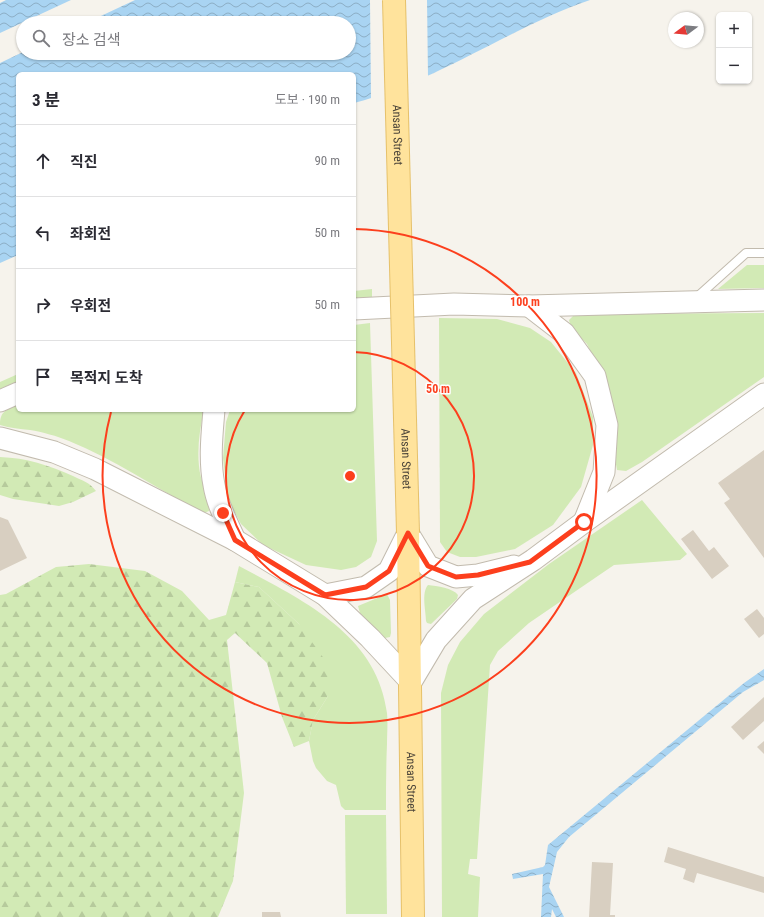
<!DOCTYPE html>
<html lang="ko">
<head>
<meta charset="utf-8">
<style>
	body { margin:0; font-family:"Roboto Condensed","Noto Sans KR",sans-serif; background:#f2f2f3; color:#2b2b33 }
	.controls { position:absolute; right:12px; top:12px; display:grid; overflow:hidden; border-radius:6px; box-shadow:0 1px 3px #0004 }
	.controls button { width:36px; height:36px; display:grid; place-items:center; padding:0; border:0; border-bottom:1px solid #e1e1e2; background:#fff; color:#2b2b33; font:20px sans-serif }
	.compass { position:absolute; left:668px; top:12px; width:36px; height:36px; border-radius:50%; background:#fff; box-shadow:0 1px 3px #0004; rotate:254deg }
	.stop { position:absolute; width:12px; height:12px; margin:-9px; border:3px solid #fc3f1d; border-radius:50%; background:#fff }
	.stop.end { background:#fc3f1d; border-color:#fff; box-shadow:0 1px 4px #0008 }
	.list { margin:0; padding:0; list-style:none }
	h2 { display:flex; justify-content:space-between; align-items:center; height:52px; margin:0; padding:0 16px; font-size:17px }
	h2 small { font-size:13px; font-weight:400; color:#7c7c81 }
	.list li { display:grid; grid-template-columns:26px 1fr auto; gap:12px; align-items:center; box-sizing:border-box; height:72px; padding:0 16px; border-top:1px solid #e1e1e2 }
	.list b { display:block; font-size:15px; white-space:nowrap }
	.list em { font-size:13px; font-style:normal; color:#7c7c81 }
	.icon { flex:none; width:22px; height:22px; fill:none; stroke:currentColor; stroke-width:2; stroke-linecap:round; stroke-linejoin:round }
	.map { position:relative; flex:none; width:764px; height:917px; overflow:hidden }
	.search { position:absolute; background:#fff; box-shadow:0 1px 3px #0004; left:16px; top:16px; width:340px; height:44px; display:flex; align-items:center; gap:10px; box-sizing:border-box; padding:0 14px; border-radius:22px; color:#7c7c81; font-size:15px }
	.panel { position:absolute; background:#fff; box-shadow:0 1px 3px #0004; left:16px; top:72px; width:340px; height:340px; border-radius:6px }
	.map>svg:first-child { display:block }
	.green { fill:#d2eab5 }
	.forest { fill:url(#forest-firs) }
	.water { fill:url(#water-waves) }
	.pier { fill:#f6f3ec }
	.building { fill:#d8cfc1 }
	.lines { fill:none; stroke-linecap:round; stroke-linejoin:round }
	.service-casing { stroke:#c2bbae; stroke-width:10 }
	.tertiary-casing { stroke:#c2bbae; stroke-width:23 }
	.primary-casing { stroke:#e6c16a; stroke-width:24 }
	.service { stroke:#fff; stroke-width:8 }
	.tertiary { stroke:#fff; stroke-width:21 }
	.primary { stroke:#ffe39c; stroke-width:22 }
	.primary-bridge-casing { stroke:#e6c16a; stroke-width:24; stroke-linecap:butt }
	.primary-bridge { stroke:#ffe39c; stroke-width:22 }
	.route { stroke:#fc3f1d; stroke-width:5 }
	.ring { fill:none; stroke:#fc3f1d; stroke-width:2 }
	.labels { text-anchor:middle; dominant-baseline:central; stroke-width:3; stroke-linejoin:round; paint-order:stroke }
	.street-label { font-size:12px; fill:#4b4439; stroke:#fff }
	.centre { fill:#fc3f1d; stroke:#fff; stroke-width:2 }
	.ring-label { font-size:12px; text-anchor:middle; font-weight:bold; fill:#fc3f1d; stroke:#fff; stroke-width:3; stroke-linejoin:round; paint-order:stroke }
</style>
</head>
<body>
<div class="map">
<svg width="764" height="917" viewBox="0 0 764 917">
	<defs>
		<pattern id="forest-firs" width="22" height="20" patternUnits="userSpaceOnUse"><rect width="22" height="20" fill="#d2eab5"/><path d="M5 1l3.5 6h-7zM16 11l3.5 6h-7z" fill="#b6ca9c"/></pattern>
		<pattern id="water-waves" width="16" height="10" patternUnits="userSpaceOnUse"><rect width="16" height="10" fill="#a9d4f2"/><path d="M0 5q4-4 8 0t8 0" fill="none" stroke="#8caec5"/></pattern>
	</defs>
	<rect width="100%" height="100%" fill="#f6f3ec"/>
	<g class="green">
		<polygon points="747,265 764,265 764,288 718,289"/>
		<polygon points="372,289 372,297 354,299 354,291"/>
		<polygon points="764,313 764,377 642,462 626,471 617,470 599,369 587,344 571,328 569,320 575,314"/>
		<polygon points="439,318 497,319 530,328 551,342 576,373 593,417 593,445 581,487 553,525 515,549 476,557 460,557 447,552 440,542"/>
		<polygon points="370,323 377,541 371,557 356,567 341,570 306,565 263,545 241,524 228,500 223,458 226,422 230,410 354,410 354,325"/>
		<polygon points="18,374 18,381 0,389 0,382"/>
		<path d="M18 405V410H204C200 428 197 447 199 466 200 481 209 495 209 511L204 513C158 490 116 460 69 441 57 436 42 432 30 430 20 429 10 428 0 425 0 411 6 410 18 405Z"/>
		<polygon points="642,500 687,554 680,560 614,565 529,623 498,651 490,665 477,859 470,859 468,874 480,877 478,917 442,917 441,693 448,665 460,642 484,614 549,564"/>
		<path d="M239 566C302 600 377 634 387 713 388 723 387 734 387 744 386 766 386 788 386 810H345L341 806 336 785 327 781 316 768 313 761 309 741 313 720 328 696 299 624 259 587 235 582Z"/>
		<path d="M428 585C437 586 453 588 458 595L457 599 431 624 427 623 426 621C426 611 421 593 428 585Z"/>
		<polygon points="387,594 390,600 391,633 390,637 385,638 381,636 360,613 358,606"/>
		<polygon points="345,815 386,815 387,914 346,914"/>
	</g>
	<g class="forest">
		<path d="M0 457C27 458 48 465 73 476 83 481 89 482 96 491L73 502 59 506 13 499 0 495Z"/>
		<polygon points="89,564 145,571 182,591 209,620 226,615 235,582 259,587 299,624 330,667 328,696 313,720 309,741 294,747 282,717 267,663 235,633 227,640 244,793 233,881 218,917 0,917 0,595 6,594 56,567"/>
	</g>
	<g class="water">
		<polygon points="6,0 71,0 0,33 0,3"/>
		<path d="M135 0H590C509 28 437 81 354 103V74H18V255L0 263V63L23 52 349 53V23H86Z"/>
		<polygon points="764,669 764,680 743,692 569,837 557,852 549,887 564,917 556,917 552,909 551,917 541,917 543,874 513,879 512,874 543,867 545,865 548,845 744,683"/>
	</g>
	<polygon class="pier" points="370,0 427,0 428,77 371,100"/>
	<g class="building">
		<polygon points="764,450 764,558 724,503 730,499 718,483"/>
		<polygon points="0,517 8,520 27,558 0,571"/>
		<polygon points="693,530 709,551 714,547 729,566 712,579 681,539"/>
		<polygon points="757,609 764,618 764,634 759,638 744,619"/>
		<polygon points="764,697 764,721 743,740 731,727"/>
		<polygon points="764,741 764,754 757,747"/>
		<polygon points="668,847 764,877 764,893 697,873 694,883 683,879 686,869 664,862"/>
		<polygon points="592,862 613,863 610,915 615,915 615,917 589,917"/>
		<polygon points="262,912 280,912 281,917 262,917"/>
	</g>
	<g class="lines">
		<g class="service-casing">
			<polyline id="service" points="696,298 746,253 764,253"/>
		</g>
		<g class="tertiary-casing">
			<g id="tertiary">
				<polyline points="529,306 564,333 595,376 607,425 604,472 584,522"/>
				<polyline points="354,309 454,304 529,306 764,300"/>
				<polyline points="0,401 18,393"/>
				<path d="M214 410C212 434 209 460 214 485 217 504 227 522 235 540"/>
				<polyline points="0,438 54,452 95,469 235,540 325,595 370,638 411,682 436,640 473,599 533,560 584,522 764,394"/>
				<polyline points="408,533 428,566 456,577 478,575 514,566"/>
				<polyline points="325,595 366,587 389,571 408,533"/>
			</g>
		</g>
		<g class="primary-casing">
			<g id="primary">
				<path id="s1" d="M408 533 413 917"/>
			</g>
		</g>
		<use href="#service" class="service"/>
		<use href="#tertiary" class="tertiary"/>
		<use href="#primary" class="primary"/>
		<g class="primary-bridge-casing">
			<g id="primary-bridge">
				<path id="s2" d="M394 0 408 533"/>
			</g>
		</g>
		<use href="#primary-bridge" class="primary-bridge"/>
	</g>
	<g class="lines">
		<polyline class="route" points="223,513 235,540 325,595 366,587 389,571 408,533 428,566 456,577 478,575 530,562 584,522"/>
	</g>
	<g class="ring">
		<path d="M354 352A124 124 0 1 1 245 410"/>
		<path d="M354 229A247 247 0 1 1 111 412"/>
	</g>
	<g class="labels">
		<g class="street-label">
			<text stroke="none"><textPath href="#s2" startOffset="135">Ansan Street</textPath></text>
			<text stroke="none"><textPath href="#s2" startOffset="459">Ansan Street</textPath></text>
			<text stroke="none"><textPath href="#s1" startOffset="249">Ansan Street</textPath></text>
		</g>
	</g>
	<circle cx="350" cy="476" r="6" class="centre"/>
	<g class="ring-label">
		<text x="525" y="306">100 m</text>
		<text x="438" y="393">50 m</text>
	</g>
</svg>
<div class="controls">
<button>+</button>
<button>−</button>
</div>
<svg class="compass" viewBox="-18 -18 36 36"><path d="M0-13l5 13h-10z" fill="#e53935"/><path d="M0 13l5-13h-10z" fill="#7c7c81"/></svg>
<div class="stop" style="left:584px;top:522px"></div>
<div class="stop end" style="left:223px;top:513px"></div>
<div class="search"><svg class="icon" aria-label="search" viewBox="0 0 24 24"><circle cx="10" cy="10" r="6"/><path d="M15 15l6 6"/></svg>장소 검색</div>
<section class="panel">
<h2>3 분<small>도보 · 190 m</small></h2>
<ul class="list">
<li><svg class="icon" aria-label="ahead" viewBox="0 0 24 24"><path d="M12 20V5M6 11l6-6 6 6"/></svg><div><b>직진</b></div><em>90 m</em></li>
<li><svg class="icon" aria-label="left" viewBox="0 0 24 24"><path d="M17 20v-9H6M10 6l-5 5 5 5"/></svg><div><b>좌회전</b></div><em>50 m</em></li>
<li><svg class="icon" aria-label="right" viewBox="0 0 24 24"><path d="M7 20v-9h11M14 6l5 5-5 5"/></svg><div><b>우회전</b></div><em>50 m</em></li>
<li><svg class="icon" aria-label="arrive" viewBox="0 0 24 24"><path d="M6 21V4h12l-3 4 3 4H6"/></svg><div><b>목적지 도착</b></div></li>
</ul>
</section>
</div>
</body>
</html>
